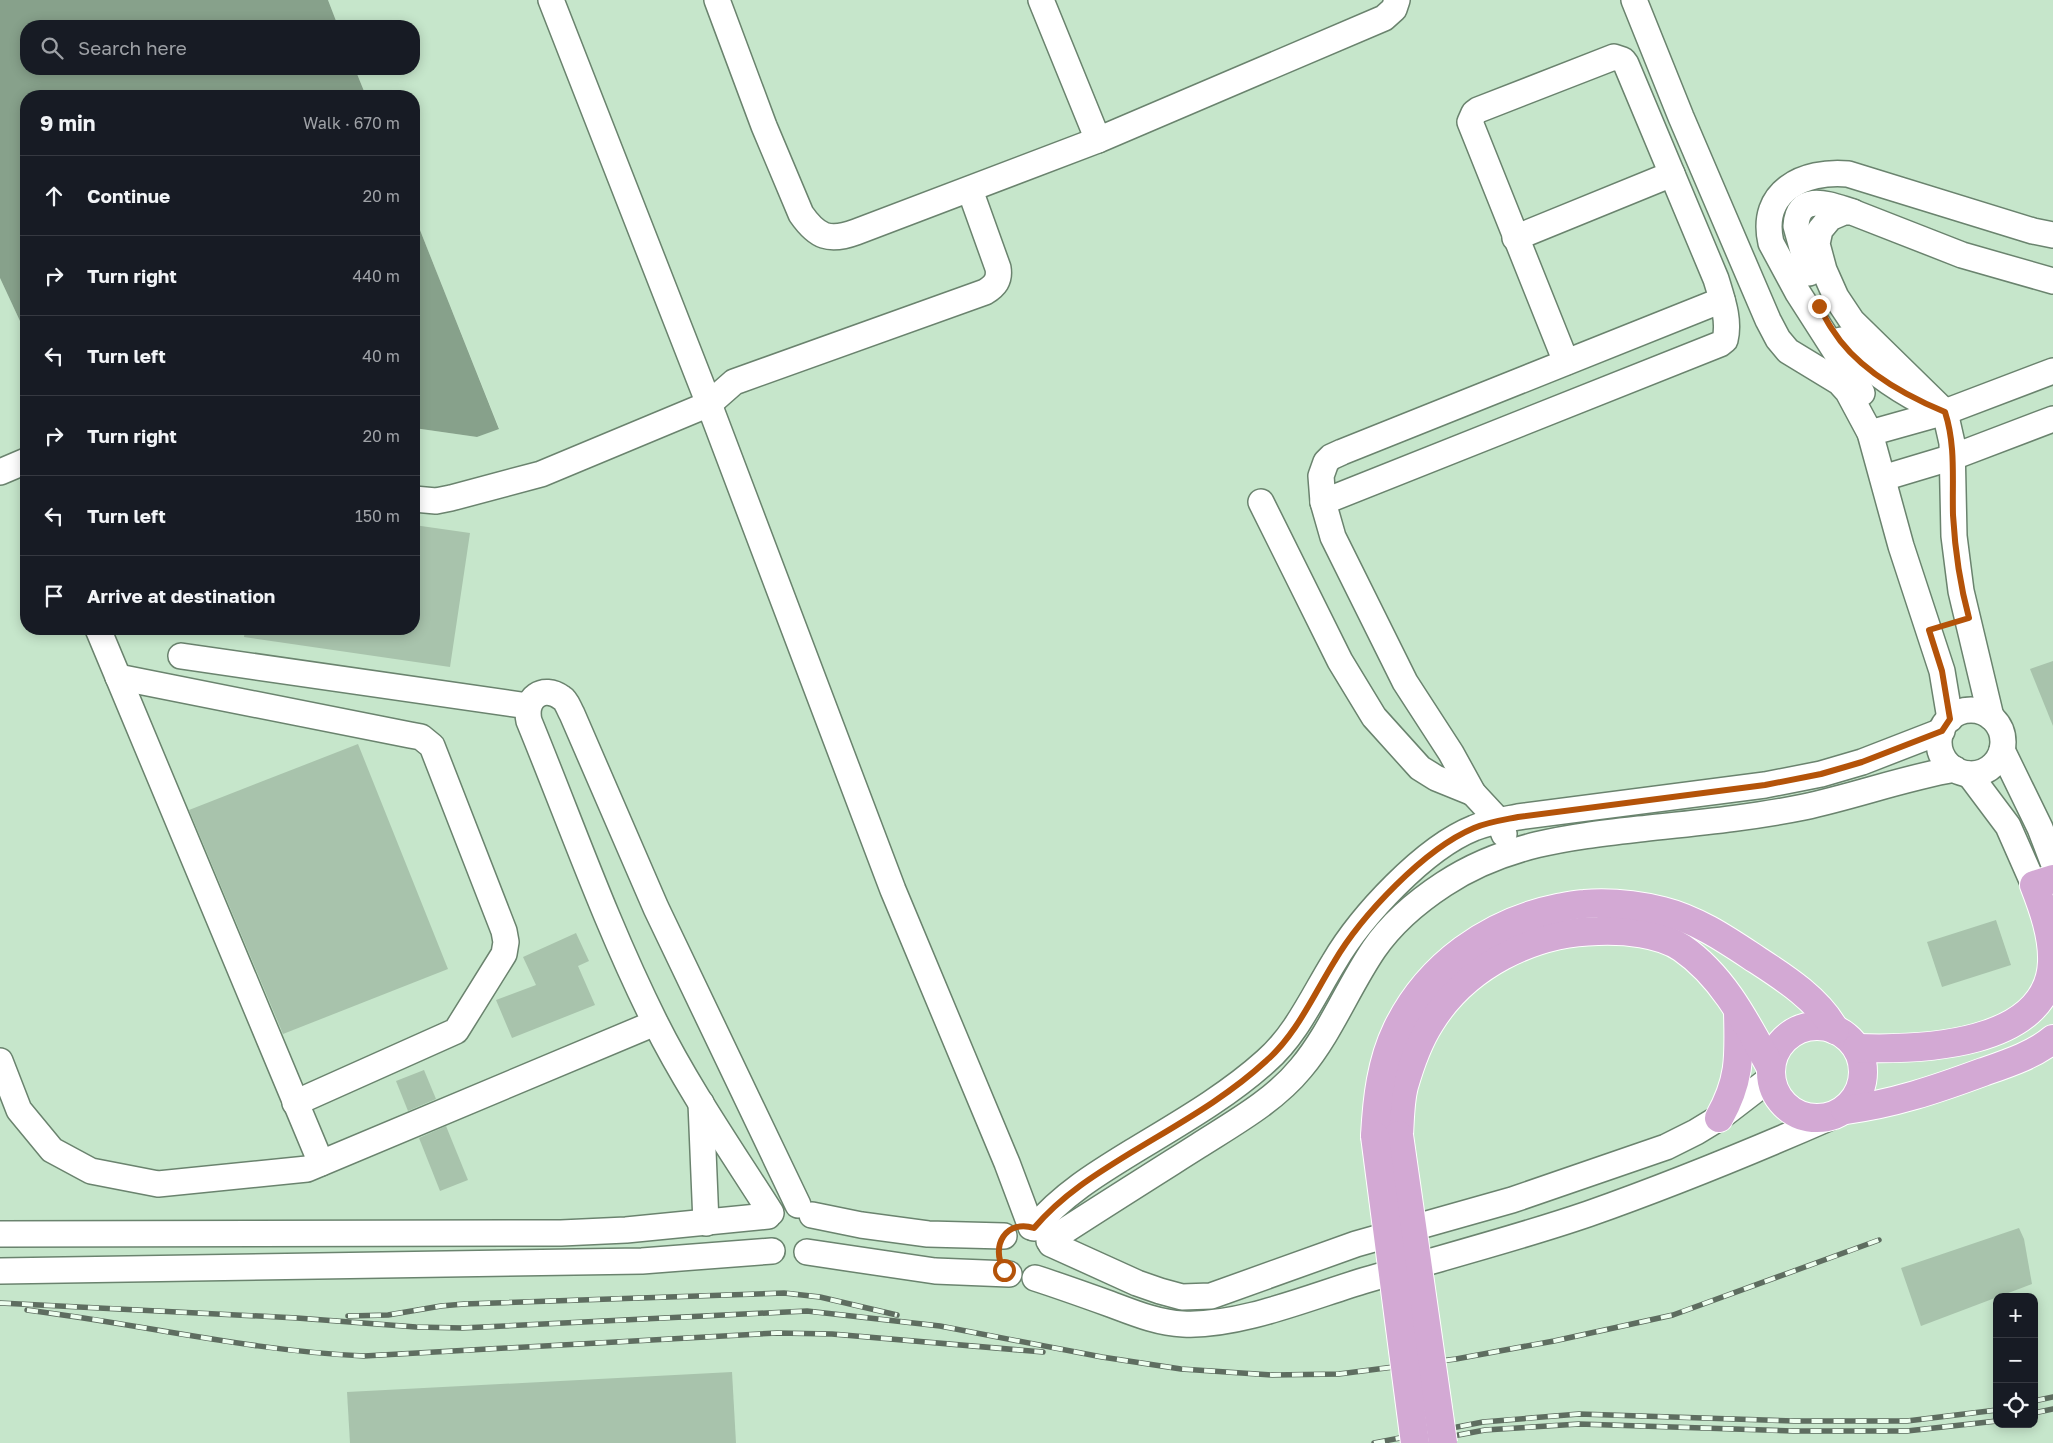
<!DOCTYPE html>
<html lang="en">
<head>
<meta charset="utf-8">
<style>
	body { margin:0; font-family:"Golos Text",sans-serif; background:#20242c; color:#f1f3f6 }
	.controls { position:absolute; right:15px; bottom:15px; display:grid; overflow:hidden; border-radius:10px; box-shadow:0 2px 12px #0003 }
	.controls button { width:45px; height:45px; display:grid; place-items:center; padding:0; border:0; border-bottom:1px solid #363941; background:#171b24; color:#f1f3f6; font:25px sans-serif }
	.stop { position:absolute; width:15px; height:15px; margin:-11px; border:4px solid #b45309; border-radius:50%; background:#fff }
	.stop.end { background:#b45309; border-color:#fff; box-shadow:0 1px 5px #0008 }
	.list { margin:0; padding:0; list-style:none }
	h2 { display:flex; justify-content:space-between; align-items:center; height:65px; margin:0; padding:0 20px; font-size:21px }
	h2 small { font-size:16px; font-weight:400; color:#9ea1a6 }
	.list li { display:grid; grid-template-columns:32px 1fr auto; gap:15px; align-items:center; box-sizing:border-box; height:80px; padding:0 20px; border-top:1px solid #363941 }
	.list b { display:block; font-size:19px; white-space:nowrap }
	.list em { font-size:16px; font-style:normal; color:#9ea1a6 }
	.icon { flex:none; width:28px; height:28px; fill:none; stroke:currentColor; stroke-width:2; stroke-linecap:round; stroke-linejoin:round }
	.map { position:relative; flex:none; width:2053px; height:1443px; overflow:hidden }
	.search { position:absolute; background:#171b24; box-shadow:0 2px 12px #0003; left:20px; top:20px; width:400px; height:55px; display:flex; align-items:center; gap:12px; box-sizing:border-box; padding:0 18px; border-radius:20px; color:#9ea1a6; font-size:19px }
	.panel { position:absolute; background:#171b24; box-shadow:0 2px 12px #0003; left:20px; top:90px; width:400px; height:545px; border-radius:20px }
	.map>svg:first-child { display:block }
	.built { fill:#c6e6cb; fill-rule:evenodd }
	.water { fill:#87a18b }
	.building { fill:#a8c3ac }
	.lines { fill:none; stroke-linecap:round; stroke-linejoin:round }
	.minor-casing { stroke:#6a836e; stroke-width:28 }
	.major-casing { stroke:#fff; stroke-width:30 }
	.minor { stroke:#fff; stroke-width:25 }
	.major { stroke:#d3a9d4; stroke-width:28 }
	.rail-casing { stroke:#5e6d60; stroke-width:5.5 }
	.rail { stroke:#edfeef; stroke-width:4; stroke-dasharray:11; stroke-linecap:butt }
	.major-bridge-casing { stroke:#fff; stroke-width:30; stroke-linecap:butt }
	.major-bridge { stroke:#d3a9d4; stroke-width:28 }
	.route { stroke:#b45309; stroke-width:6 }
</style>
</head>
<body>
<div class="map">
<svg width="2053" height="1443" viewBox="0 0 2053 1443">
	<rect width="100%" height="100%" fill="#d8f4dc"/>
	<path class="built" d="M328 0H2053V1443H0V278L26 334V629H414V428L477 437 499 428 414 215V96H366L355 69H414V26H338ZM1997 1297H2034V1424H1997Z"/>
	<g class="water">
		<polygon points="0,0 328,0 338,26 26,26 26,69 355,69 366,96 26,96 26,334 0,278"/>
		<polygon points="414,215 499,429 477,437 414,428"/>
	</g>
	<g class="building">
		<polygon points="414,525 470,533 450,667 244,637 245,629 414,629"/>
		<polygon points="2053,661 2053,726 2030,669"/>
		<polygon points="358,744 448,969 283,1034 189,810"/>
		<polygon points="1996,920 2011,965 1942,987 1927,942"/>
		<polygon points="576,933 589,961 578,966 595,1005 512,1038 496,1000 536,985 523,957"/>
		<polygon points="424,1070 436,1099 408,1111 396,1081"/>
		<polygon points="446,1126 468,1180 440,1191 419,1138"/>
		<polygon points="2019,1228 2024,1239 2032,1284 1921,1326 1901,1268"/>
		<polygon points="732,1372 736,1443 350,1443 347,1392"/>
	</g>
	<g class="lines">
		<g class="minor-casing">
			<g id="minor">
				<polyline points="551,0 709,404 893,890 1007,1163 1031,1227"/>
				<path d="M717 0 764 126 801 214C817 237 829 242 856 232L1098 140"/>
				<polyline points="1041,0 1098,140 1384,18 1394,9 1397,0"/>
				<polyline points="1634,0 1681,117 1768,320 1778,339 1788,351 1839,382 1848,392 1870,433 1901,546 1942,671 1950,719"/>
				<polyline points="1515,238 1672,174"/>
				<path d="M1809 273 1796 226C1798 190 1832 206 1853 212"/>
				<path d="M1841 340C1865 367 1893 387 1924 403"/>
				<path d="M1862 393 1798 293 1771 243C1759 191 1804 170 1848 174L2033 231 2053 235"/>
				<polyline points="1870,433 1945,412 2053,371"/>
				<polyline points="0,472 26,461"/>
				<polyline points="1883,478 1953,457 2053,419"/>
				<path d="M414 499 436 501 451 498 541 474 709 404 734 382 985 292C995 286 1000 280 998 268L970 190"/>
				<polyline points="1261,502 1340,661 1374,717 1420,768 1436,778 1473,793"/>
				<path d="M1323 502 1720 344 1725 340C1730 320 1722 299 1716 279L1626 64 1623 60 1614 57 1478 110 1474 113 1470 122 1566 362"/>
				<polyline points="98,629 321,1163"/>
				<polyline points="181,656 528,706"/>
				<polyline points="118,677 410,735 421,737 432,746 504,931 506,942 504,954 456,1031 295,1103"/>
				<circle cx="1971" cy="742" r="32"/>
				<polyline points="1991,717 1961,591 1954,536 1952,443 1945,412 1852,321 1836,297 1824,270 1817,244 1820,230 1830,218 1844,212 1852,212 1962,255 2053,281"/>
				<polyline points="2002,750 2040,828 2053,862"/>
				<polyline points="1969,774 2008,826 2034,885"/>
				<polyline points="1504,834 1499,821 1473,793 1451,753 1405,682 1333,537 1323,502 1321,476 1326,462 1331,457 1342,452 1722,300"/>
				<polyline points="0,1061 19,1110 52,1150 91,1171 158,1184 307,1169 655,1023"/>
				<polyline points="701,1103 706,1223"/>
				<path d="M771 1213C731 1150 688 1088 655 1022 606 924 570 821 529 721 524 698 543 684 562 698 567 701 569 709 572 714L656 908 798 1205"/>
				<polyline points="812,1215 861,1225 928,1234 1004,1236"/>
				<path d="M1034 1228C1062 1195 1096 1174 1132 1152 1178 1124 1226 1097 1266 1061 1296 1035 1313 996 1334 962 1361 916 1424 848 1474 828 1488 822 1503 820 1518 817L1765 785 1821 774 1862 762 1942 731"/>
				<polyline points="0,1234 561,1233 626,1230 768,1216"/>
				<path d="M1049 1241C1098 1209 1149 1177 1198 1146 1234 1123 1274 1101 1301 1068 1331 1032 1348 987 1374 949 1392 923 1418 901 1444 884 1505 844 1569 837 1639 829 1694 823 1750 818 1804 807 1855 796 1904 778 1955 769"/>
				<polyline points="1051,1244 1137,1283 1160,1291 1182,1297 1211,1296 1356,1244 1512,1200 1666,1147 1696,1132 1719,1118 1771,1078"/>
				<polyline points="807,1252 935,1271 1009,1274"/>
				<polyline points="0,1271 642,1261 772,1251"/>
				<path d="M1035 1278C1060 1286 1085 1295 1110 1304 1134 1313 1158 1323 1183 1324 1239 1327 1312 1296 1366 1280 1440 1258 1515 1239 1588 1214 1670 1185 1751 1152 1831 1117"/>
			</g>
		</g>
		<g class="major-casing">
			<g id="major">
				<circle cx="1817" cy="1072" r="46"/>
				<path d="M1857 1048C1918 1050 2049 1047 2052 962 2053 936 2043 908 2034 885L2053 879"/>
				<path d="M1845 1110C1893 1104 1937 1089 1983 1072 2006 1064 2034 1055 2053 1039"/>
				<path d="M1719 1118C1741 1079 1739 1055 1738 1012"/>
				<path d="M1399 1135C1400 1119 1400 1101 1404 1086 1410 1065 1418 1042 1430 1023 1465 966 1532 932 1598 931 1624 930 1660 933 1682 948 1724 977 1747 1024 1771 1068"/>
				<path d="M1375 1136C1377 1099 1381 1062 1397 1029 1428 965 1489 922 1558 908 1566 907 1575 904 1584 904 1609 902 1638 905 1663 911 1695 919 1724 938 1751 956 1780 975 1818 998 1835 1030"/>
			</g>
		</g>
		<use href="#minor" class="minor"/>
		<use href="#major" class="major"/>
		<g class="rail-casing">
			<g id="rail">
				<polyline points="0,1303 297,1318 416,1327 462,1328 807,1311 940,1326 1102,1357 1181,1369 1272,1375 1339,1374 1456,1359 1554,1341 1673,1315 1879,1240"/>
				<path d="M27 1310C140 1324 250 1351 364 1356L777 1333 832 1334 1043 1352"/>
				<polyline points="348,1316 388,1315 441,1306 464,1304 784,1293 820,1297 897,1315"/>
				<polyline points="2034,1401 2053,1397"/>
				<polyline points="2034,1413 2053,1409"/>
				<polyline points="1374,1443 1483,1422 1579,1414 1794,1421 1907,1421 1997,1410"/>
				<polyline points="1416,1443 1485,1430 1579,1424 1793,1431 1907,1431 1997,1421"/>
			</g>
		</g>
		<use href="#rail" class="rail"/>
		<g class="major-bridge-casing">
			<g id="major-bridge">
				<polyline points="1399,1135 1443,1443"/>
				<polyline points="1375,1136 1415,1443"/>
			</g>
		</g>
		<use href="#major-bridge" class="major-bridge"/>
	</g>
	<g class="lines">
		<path class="route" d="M1004 1270C990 1246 1006 1219 1034 1228 1062 1195 1096 1174 1132 1152 1178 1124 1226 1098 1266 1061 1296 1035 1313 996 1334 962 1361 916 1424 849 1474 828 1488 822 1503 820 1518 817L1765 785 1821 774 1862 762 1942 731 1950 719 1942 671 1929 630 1969 618C1960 585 1955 550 1953 515 1952 480 1956 446 1945 412 1904 395 1856 368 1832 329 1827 322 1823 313 1819 306"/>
	</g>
</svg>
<div class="controls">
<button>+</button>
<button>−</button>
<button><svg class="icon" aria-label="locate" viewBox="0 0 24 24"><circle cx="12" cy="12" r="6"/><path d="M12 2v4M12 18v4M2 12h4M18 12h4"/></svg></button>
</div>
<div class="stop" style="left:1004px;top:1270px"></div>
<div class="stop end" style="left:1819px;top:306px"></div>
<div class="search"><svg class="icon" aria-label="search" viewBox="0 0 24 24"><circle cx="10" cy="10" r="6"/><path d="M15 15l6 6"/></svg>Search here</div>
<section class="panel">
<h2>9 min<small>Walk · 670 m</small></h2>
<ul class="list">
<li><svg class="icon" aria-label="ahead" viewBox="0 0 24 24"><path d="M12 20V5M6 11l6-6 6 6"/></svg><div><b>Continue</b></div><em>20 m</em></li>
<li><svg class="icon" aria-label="right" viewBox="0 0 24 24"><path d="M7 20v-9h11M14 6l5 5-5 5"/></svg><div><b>Turn right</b></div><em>440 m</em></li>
<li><svg class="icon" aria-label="left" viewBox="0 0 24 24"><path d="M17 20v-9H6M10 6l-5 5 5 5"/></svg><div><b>Turn left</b></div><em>40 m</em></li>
<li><svg class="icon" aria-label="right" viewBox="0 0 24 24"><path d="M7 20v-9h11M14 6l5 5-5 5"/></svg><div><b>Turn right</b></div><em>20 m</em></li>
<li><svg class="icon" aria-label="left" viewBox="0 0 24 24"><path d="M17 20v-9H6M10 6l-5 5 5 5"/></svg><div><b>Turn left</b></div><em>150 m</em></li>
<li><svg class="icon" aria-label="arrive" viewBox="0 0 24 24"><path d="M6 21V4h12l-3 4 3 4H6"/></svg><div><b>Arrive at destination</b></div></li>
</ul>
</section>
</div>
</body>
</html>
